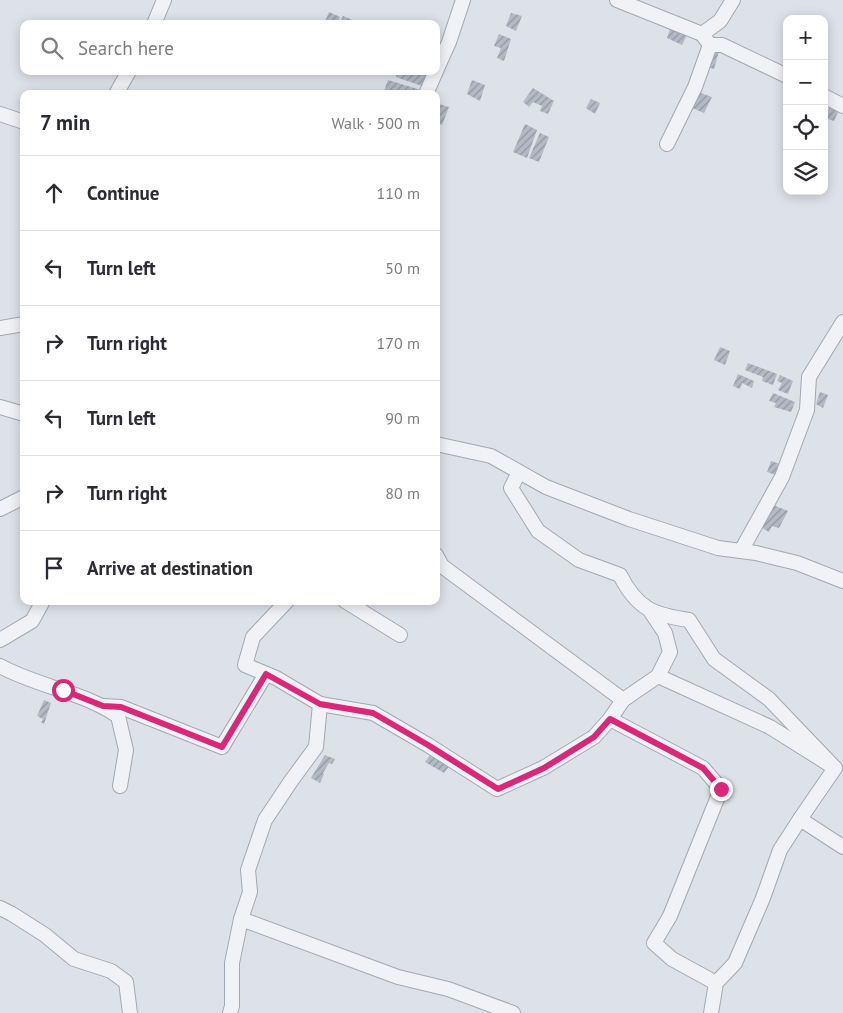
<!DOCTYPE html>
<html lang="en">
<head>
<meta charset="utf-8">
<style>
	body { margin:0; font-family:"PT Sans",sans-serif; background:#f7f7f7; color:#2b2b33 }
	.controls { position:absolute; right:15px; top:15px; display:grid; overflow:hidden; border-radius:10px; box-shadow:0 2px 12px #0003 }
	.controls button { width:45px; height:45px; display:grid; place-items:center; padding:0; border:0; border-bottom:1px solid #e1e1e2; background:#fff; color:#2b2b33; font:25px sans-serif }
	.stop { position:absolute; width:15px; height:15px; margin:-11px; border:4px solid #db2777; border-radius:50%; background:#fff }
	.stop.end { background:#db2777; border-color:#fff; box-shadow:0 1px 5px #0008 }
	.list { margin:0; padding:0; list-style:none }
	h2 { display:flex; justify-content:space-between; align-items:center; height:65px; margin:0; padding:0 20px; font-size:21px }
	h2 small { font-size:16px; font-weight:400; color:#7c7c81 }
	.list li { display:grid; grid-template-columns:32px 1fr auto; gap:15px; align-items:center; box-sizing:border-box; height:75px; padding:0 20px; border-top:1px solid #e1e1e2 }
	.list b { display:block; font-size:19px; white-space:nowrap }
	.list em { font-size:16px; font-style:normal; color:#7c7c81 }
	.icon { flex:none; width:28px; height:28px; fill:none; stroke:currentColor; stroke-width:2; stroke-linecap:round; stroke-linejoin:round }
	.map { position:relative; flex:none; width:843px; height:1013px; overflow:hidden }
	.search { position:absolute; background:#fff; box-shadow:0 2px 12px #0003; left:20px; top:20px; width:420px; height:55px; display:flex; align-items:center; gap:12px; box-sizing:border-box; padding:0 18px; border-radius:10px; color:#7c7c81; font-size:19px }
	.panel { position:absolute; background:#fff; box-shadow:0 2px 12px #0003; left:20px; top:90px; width:420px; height:515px; border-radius:10px }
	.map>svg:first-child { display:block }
	.building { fill:url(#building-hatch) }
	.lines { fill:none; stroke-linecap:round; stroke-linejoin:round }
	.minor-casing { stroke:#a2a8b2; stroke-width:16 }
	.minor { stroke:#f0f2f6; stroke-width:14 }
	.route { stroke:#db2777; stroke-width:6 }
</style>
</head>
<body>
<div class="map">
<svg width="843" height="1013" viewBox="0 0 843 1013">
	<defs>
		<pattern id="building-hatch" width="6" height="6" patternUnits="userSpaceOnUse" patternTransform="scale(1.25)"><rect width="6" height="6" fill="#b4bac5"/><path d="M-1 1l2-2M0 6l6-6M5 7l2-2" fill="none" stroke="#9298a1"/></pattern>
	</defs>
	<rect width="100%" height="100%" fill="#dde1e8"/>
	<g class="building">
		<polygon points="329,12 340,17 337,24 324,24"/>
		<polygon points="511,13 522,16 516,31 506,26"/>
		<polygon points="343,16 355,21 354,24 339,24"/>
		<polygon points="671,26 687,35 682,45 667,38"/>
		<polygon points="499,34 511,39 504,61 497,58 501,48 494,46"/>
		<polygon points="713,49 719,51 714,69 707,67"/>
		<polygon points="398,71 428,71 422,86 396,77"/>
		<polygon points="388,80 421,90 420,94 383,94"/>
		<polygon points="472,80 485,85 480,101 467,94"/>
		<polygon points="533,88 554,101 548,114 540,111 542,106 533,102 529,107 523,102"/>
		<polygon points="698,92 712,97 704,113 690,107"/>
		<polygon points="591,99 600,103 595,114 586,108"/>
		<polygon points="436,103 449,107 442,125 436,123"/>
		<polygon points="831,104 840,108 834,121 825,118"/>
		<polygon points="525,124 537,130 527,158 513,152"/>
		<polygon points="540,133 549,137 539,162 529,158"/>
		<polygon points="720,347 730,351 725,365 714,360"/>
		<polygon points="748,363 777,374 773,385 762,381 763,377 745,370"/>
		<polygon points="738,374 754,381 752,388 742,383 740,389 733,386"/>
		<polygon points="780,375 793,381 788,394 778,390 782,383 777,381"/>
		<polygon points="820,392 828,395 823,408 816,404"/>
		<polygon points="773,393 795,402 791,412 774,407 776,403 769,401"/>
		<polygon points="771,461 783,465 779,476 767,472"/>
		<polygon points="773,505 788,511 779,528 772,526 769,532 762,528"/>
		<polygon points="44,700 51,703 44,724 41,722 43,719 37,716"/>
		<polygon points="432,753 450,765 444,773 425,762"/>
		<polygon points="325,755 335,759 332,764 329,763 323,773 324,774 320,783 311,778"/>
	</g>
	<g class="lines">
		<g class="minor-casing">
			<g id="minor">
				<polyline points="617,0 702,34"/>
				<polyline points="154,24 164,0"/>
				<polyline points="710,45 722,45 787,76"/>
				<polyline points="436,71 449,42 463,0"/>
				<polyline points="116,94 129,71"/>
				<polyline points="426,94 436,71"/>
				<polyline points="824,96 843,106"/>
				<polyline points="0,114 24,122"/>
				<polyline points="667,144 695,87 710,45 702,34 720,21 733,0"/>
				<polyline points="0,328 24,324"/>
				<polyline points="0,407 24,414"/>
				<polyline points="436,444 491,456 546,487 629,519 718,548 756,553 797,563 843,581"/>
				<path d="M519 472 511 488 538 531 579 560 620 575C637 609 654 615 689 620L714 659 769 699 835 768"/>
				<polyline points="0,509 24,497"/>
				<polyline points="741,551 782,477 807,410 809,377 843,322"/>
				<polyline points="436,555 442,566 623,700"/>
				<polyline points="287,601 253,637 245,665 276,678 320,704 373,713 428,745 497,789 543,768 594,737 610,719 623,700 658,676 670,652 665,633 651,612"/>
				<polyline points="345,601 400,635"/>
				<polyline points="0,640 32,621 43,601"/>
				<path d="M0 666C38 687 82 691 118 716L126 750 120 786"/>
				<polyline points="658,676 770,727 835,768 800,819"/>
				<polyline points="103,706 121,707 222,747 266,674"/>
				<polyline points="610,719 703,768 721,789 670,916 654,943 672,959 716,983"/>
				<polyline points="0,908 12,914 45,935 74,959 111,971 126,982 130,1013"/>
				<polyline points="241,919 398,977 448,989 513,1013"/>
				<polyline points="230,1013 232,1006 232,963 241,919 250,892 248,870 265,820 291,781 316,747 320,704"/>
				<polyline points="711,1013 716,983 735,963 763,898 780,850 800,819 843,847"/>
			</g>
		</g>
		<use href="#minor" class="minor"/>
	</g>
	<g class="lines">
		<polyline class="route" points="63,690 103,706 121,707 222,747 266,674 320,704 373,713 428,745 498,789 544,768 594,737 610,719 703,768 721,789"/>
	</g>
</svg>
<div class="controls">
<button>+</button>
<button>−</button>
<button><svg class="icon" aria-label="locate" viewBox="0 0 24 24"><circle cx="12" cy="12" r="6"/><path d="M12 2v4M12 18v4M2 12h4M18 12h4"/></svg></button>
<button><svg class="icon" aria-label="layers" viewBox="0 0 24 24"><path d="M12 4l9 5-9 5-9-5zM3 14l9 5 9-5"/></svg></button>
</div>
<div class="stop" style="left:63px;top:690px"></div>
<div class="stop end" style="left:721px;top:789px"></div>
<div class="search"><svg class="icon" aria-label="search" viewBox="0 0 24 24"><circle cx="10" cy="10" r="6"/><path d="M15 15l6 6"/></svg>Search here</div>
<section class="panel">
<h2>7 min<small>Walk · 500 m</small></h2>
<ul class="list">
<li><svg class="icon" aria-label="ahead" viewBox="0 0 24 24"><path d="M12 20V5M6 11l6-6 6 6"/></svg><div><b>Continue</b></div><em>110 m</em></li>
<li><svg class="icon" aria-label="left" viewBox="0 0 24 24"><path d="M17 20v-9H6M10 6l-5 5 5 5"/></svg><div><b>Turn left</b></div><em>50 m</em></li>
<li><svg class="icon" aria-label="right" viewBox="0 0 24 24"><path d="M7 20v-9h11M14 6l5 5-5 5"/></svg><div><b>Turn right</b></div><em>170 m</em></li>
<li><svg class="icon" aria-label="left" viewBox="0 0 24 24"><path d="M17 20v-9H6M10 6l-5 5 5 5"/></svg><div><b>Turn left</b></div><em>90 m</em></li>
<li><svg class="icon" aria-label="right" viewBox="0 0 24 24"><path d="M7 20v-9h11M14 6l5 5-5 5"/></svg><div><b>Turn right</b></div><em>80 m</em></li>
<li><svg class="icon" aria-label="arrive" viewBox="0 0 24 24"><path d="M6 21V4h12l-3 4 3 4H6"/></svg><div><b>Arrive at destination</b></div></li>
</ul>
</section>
</div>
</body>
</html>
